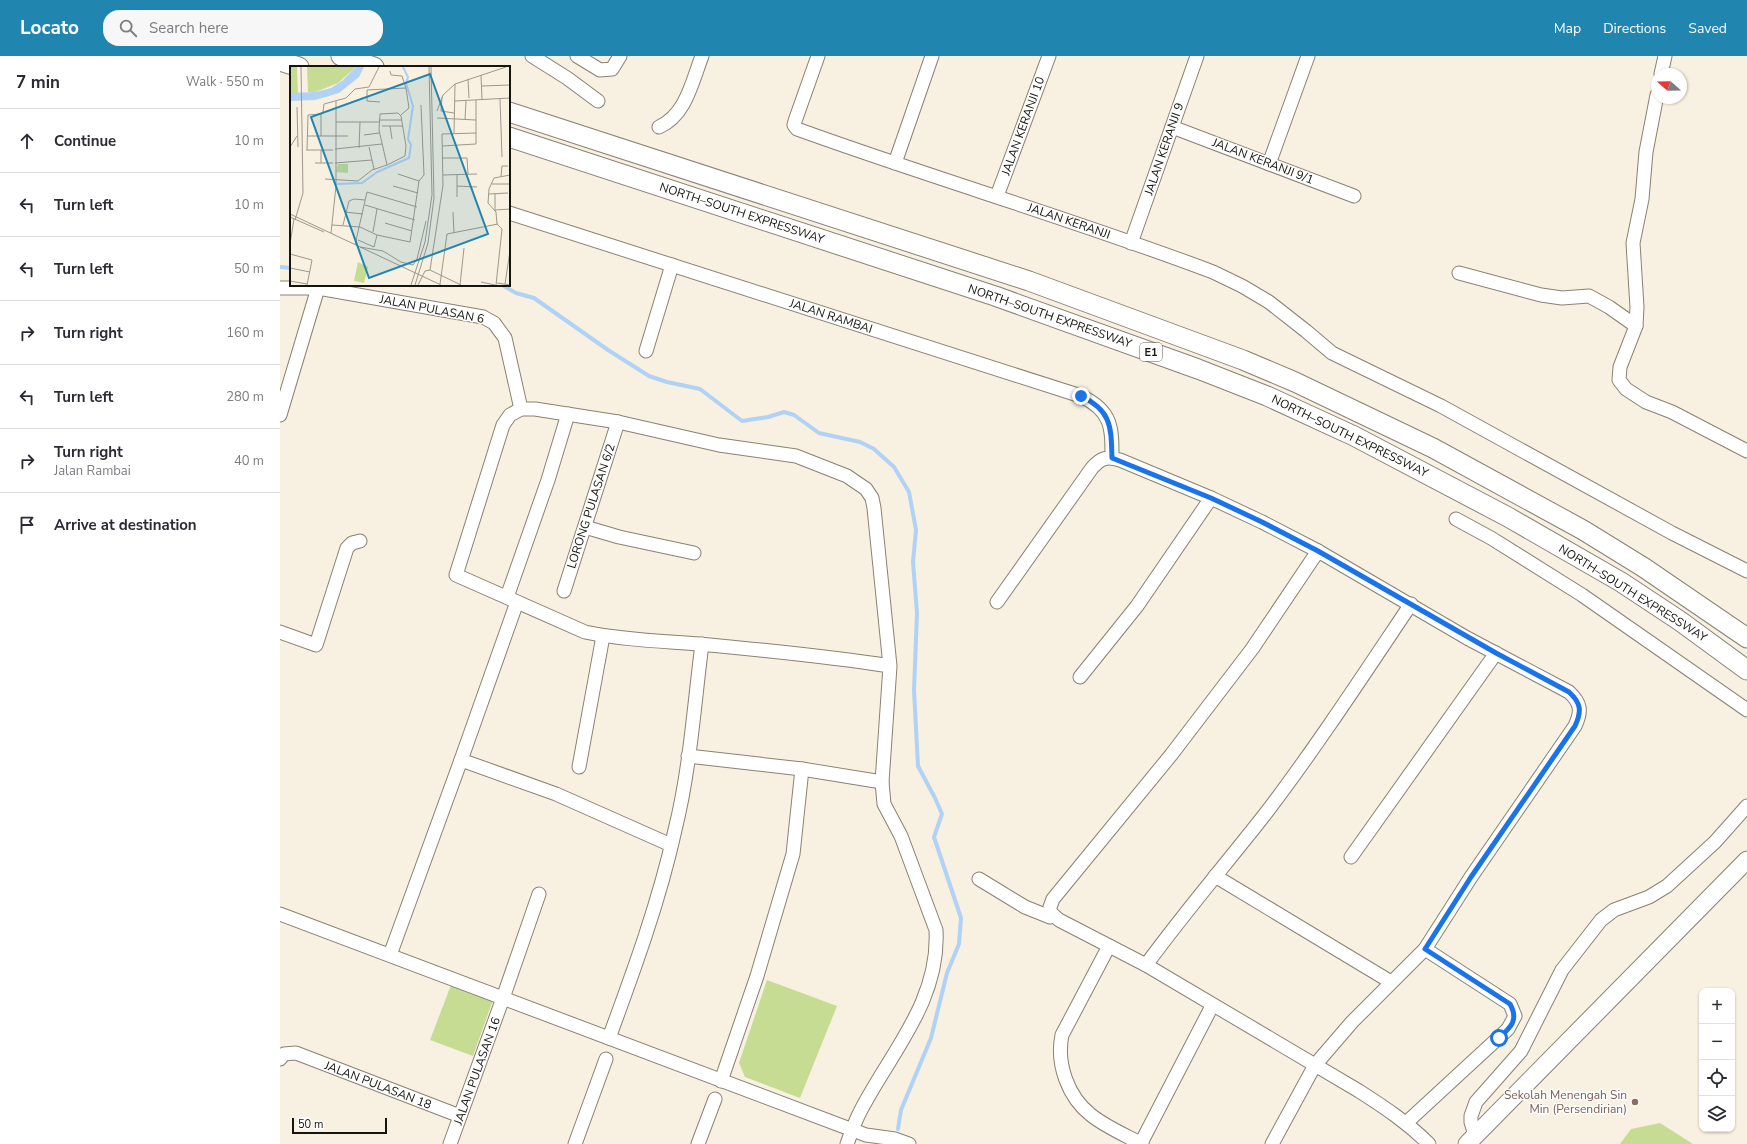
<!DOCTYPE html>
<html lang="en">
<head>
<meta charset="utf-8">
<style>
	body { margin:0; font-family:"Nunito Sans",sans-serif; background:#f7f7f7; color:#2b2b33 }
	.controls { position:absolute; right:12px; bottom:12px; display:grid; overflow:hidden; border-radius:8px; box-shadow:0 1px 3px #0004 }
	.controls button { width:36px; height:36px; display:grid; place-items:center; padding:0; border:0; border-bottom:1px solid #e1e1e2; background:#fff; color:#2b2b33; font:20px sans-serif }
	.compass { position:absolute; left:1371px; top:12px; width:36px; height:36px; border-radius:50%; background:#fff; box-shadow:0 1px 3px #0004; rotate:290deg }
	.scale { position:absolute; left:12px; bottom:10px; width:95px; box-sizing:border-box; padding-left:4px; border:2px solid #16140e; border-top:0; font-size:11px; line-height:14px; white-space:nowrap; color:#16140e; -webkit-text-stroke:3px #fefefe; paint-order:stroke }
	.stop { position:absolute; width:12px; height:12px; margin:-9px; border:3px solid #1a73e8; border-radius:50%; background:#fff }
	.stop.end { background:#1a73e8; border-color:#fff; box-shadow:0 1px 4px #0008 }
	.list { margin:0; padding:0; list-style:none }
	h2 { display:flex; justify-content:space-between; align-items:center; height:52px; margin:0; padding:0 16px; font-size:17px }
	h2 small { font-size:13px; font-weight:400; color:#7c7c81 }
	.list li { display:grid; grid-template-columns:26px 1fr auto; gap:12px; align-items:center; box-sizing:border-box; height:64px; padding:0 16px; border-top:1px solid #e1e1e2 }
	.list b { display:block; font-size:15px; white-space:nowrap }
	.list p { margin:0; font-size:13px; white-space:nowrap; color:#7c7c81 }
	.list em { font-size:13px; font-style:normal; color:#7c7c81 }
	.icon { flex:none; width:22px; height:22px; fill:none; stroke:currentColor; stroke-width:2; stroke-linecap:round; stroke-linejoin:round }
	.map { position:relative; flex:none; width:1467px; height:1088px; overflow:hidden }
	header { display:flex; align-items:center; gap:24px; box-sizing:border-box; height:56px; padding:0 20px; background:#2085af; color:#fff }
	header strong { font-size:19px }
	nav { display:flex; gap:22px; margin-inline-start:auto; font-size:14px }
	.search { width:280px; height:36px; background:#f7f7f7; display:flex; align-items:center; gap:10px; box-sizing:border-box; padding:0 14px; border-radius:16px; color:#7c7c81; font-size:15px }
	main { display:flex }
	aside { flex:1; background:#fff }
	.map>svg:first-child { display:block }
	.green { fill:#c7dc93 }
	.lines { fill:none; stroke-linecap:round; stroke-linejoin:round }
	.stream { stroke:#b0d2f6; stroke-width:4 }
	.minor-casing { stroke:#898274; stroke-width:15 }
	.major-casing { stroke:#898274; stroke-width:19 }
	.highway-casing { stroke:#898274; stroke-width:21 }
	.minor { stroke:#fff; stroke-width:13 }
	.major { stroke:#fff; stroke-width:17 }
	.highway { stroke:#fff; stroke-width:19 }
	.route { stroke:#1a73e8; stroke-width:5 }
	.education-dot { fill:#8d6e63; stroke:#fefefe; stroke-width:1.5 }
	.labels { text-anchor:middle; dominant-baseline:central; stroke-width:3; stroke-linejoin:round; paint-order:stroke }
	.shield { fill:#fefefe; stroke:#5c5a56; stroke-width:1 }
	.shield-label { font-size:11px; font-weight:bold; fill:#16140e }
	.street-label { font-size:12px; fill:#16140e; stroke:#fefefe }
	.education-label { font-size:12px; fill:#785e54; stroke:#fefefe; text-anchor:end }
	.inset-river { fill:none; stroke:#b0d2f6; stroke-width:2 }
	.inset-road { fill:none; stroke:#9e988c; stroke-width:1 }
	.view { fill:#2085af; fill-opacity:0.15; stroke:#2085af; stroke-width:2 }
	.inset-edge { fill:none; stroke:#16140e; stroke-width:2 }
</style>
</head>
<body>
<header>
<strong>Locato</strong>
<div class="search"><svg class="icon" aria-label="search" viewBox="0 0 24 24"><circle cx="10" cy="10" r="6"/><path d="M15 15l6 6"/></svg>Search here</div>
<nav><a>Map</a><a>Directions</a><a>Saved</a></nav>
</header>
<main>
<aside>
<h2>7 min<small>Walk · 550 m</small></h2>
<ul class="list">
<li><svg class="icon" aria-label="ahead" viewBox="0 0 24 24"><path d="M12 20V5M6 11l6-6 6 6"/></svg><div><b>Continue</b></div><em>10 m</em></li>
<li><svg class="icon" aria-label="left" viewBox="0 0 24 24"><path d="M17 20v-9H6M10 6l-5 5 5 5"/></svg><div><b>Turn left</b></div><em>10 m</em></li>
<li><svg class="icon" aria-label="left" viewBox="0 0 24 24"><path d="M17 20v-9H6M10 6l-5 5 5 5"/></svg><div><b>Turn left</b></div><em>50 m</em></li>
<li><svg class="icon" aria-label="right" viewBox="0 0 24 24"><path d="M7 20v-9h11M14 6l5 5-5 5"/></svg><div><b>Turn right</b></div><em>160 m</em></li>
<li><svg class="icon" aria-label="left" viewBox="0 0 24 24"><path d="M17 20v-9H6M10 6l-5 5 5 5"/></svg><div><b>Turn left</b></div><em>280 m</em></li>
<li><svg class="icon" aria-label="right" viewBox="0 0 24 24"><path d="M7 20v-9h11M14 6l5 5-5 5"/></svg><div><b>Turn right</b><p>Jalan Rambai</p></div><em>40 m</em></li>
<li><svg class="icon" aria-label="arrive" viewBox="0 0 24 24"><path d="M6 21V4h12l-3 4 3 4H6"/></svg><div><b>Arrive at destination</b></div></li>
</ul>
</aside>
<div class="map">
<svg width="1467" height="1088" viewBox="0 0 1467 1088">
	<rect width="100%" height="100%" fill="#f8f0e0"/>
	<g class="green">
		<polygon points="487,924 557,950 520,1042 465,1021 459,1007"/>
		<polygon points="171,929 213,944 193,1000 150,984"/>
		<polygon points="1380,1067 1413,1088 1340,1088 1351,1073"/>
	</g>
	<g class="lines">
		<g class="stream">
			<polyline points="0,211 11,212"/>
			<polyline points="222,229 236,237 254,242 328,294 369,320 387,326 420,333 462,365 488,361 504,356 514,359 539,377 580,386 594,393 614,411 629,436 636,474 633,506 637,557 634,634 638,710 655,742 662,758 654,781 681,862 679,888 667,917 651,982 621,1054 618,1073"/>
		</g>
		<g class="minor-casing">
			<g id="minor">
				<polyline points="252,0 287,22 318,45"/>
				<polyline points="297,0 320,14 332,13 340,0"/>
				<path d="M538 0 515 65 514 69 517 73C655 123 796 164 933 216L962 230 989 246 1026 275 1052 297 1161 350 1392 477 1467 515"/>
				<polyline points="1381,18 1385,0"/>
				<polyline points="1377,39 1366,96 1362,143 1353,187 1357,251 1356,270 1340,311 1339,324 1346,333 1366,346 1392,356 1467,395"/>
				<path d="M379 71C406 59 412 26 422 0"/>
				<polyline points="892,71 1074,140"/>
				<polyline points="615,107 652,0"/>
				<polyline points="989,108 1028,0"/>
				<polyline points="717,140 769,0"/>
				<path d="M229 157 801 340C832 355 832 371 832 402"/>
				<polyline points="851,187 917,0"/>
				<polyline points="1179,217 1261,239 1282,242 1309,240 1329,251 1356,270"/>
				<polyline points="0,232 38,232 203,261 214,267 225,282 241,353"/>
				<polyline points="366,295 392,209"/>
				<polyline points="0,359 38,232"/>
				<polyline points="1176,463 1211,482 1302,539 1467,654"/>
				<polyline points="305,471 339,481 414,497"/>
				<path d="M1038 495 972 593 891 699 773 843 770 851V856L779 864 866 909 1079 1035C1104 1051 1128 1067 1149 1088"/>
				<polyline points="284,535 338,366"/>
				<polyline points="227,541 268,424 288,358"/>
				<polyline points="237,546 181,704 276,738 391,789"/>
				<path d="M717 546 812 412C821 402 826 400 840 404L931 442 982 466 1038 495 1187 582 1289 636C1301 647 1302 655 1295 670L1191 821 1145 893 1072 966 1035 1009 992 1088"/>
				<polyline points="0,576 36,589 67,492 72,487 80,485"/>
				<polyline points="800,621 857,550 931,442"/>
				<polyline points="408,700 522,713 602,726"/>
				<polyline points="299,711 323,580"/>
				<polyline points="1071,801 1216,597"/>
				<polyline points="935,820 1111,926"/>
				<polyline points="699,823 745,851 770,861 770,856"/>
				<polyline points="0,858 586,1079 615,1083 629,1088"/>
				<path d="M829 890 782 979C776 1008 788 1041 811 1059 826 1071 845 1079 862 1088"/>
				<polyline points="110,899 181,704"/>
				<path d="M866 909C904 857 946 808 986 757 1037 690 1084 618 1131 548"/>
				<path d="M329 982C354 914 379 846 395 774 410 714 414 650 422 588"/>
				<polyline points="0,1003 4,998 16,997 180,1060"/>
				<polyline points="441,1025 477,920 513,798 522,713"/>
				<polyline points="1126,1067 1228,973 1235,960 1230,948 1145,893"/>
				<polyline points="1195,1079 1191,1066 1191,1060 1196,1046 1241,995 1282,914 1321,864 1334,854 1369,841 1387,830 1435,786 1467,750"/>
				<polyline points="861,1087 932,950"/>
				<polyline points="170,1088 223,942 259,838"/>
				<polyline points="295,1088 326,1003"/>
				<polyline points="418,1088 435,1043"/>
				<path d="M567 1088C571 1077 575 1065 581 1054 611 996 660 945 656 874L621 780 604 748 602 726 610 610 594 452 592 442 586 433 567 420 516 400 439 389 338 366 255 353H241L230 359 223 369 176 519 305 576C343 584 382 585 420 588 483 594 547 600 610 610"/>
			</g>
		</g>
		<g class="major-casing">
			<polyline id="major" points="1187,1088 1467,804"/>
		</g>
		<g class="highway-casing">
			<g id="highway">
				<polyline points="61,0 94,11"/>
				<polyline points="0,5 19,11"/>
				<polyline points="229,56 749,225 963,304 1015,326 1153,392 1303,474 1363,511 1467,582"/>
				<polyline points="229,81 715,240 918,313 987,340 1074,380 1228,461 1341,526 1400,565 1467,614"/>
			</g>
		</g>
		<use href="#minor" class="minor"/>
		<use href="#major" class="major"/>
		<use href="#highway" class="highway"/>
	</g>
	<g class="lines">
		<path class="route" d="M801 340C832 355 831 371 832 402L931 442 982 466 1038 495 1216 597 1289 636C1301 647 1302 655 1295 670L1191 821 1145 893 1230 948C1239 964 1231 971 1219 982"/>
	</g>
	<circle class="education-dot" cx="1355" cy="1046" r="4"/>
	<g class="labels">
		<rect class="shield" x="860" y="287" width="22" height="18" rx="3"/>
		<g class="shield-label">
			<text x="871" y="296">E1</text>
		</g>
		<g class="street-label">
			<text transform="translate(743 70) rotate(-70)">JALAN KERANJI 10</text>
			<text transform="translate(884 93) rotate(-71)">JALAN KERANJI 9</text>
			<text transform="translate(983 105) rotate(21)">JALAN KERANJI 9/1</text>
			<text transform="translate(462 157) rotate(18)">NORTH–SOUTH EXPRESSWAY</text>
			<text transform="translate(789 165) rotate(19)">JALAN KERANJI</text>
			<text transform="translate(152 253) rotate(11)">JALAN PULASAN 6</text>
			<text transform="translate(551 260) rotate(18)">JALAN RAMBAI</text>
			<text transform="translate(770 260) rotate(19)">NORTH–SOUTH EXPRESSWAY</text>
			<text transform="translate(1070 380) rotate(26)">NORTH–SOUTH EXPRESSWAY</text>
			<text transform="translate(311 450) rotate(-72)">LORONG PULASAN 6/2</text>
			<text transform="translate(1353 537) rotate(32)">NORTH–SOUTH EXPRESSWAY</text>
			<text transform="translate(197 1015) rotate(-70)">JALAN PULASAN 16</text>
			<text transform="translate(98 1029) rotate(21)">JALAN PULASAN 18</text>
		</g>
		<g class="education-label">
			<text x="1347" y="1039">Sekolah Menengah Sin<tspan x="1347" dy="14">Min (Persendirian)</tspan></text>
		</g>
	</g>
	<g transform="translate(10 10)">
		<rect width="220" height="220" fill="#f8f0e0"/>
		<path d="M0 1H7L8 27H0ZM17 1H66L48 17 23 27 18 26ZM48 98H58V107L46 106ZM68 196 78 201 74 217 64 215Z" fill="#c7dc93"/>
		<path d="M66 1H74L69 11 49 27 25 34 0 35V27L26 26 41 22 52 15Z" fill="#b0d2f6"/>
		<path class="inset-river" d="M47 118 72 117 87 106 119 92 121 79 118 73 123 40 116 17 118 11 113 1"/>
		<path class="inset-road" d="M100 5 101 9 112 10 116 22 119 42 111 49M191 9 192 33M178 13 179 32M192 20 220 19M152 31 151 45 164 47M210 33 212 91M165 35 220 32M90 36 77 35V24L116 22M7 41 8 81M147 45 153 29 165 18 216 1M33 46 34 38 56 32 65 23 79 21 89 1M147 52 186 54M89 54H112M175 54 176 35M46 56H70M92 60H113M100 60 102 73M164 67 165 18M74 69 89 67M18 70H58M152 80 186 78V34M0 81 7 70M79 81 84 103M69 82 70 56H89M45 83 92 78M17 84H43M17 85 18 49 31 48V70M153 92H177L178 108M25 97H43M31 97V84M45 97 82 94M153 109 187 108M211 110 212 100H218M35 113 68 115 82 104 97 99 115 90 116 80 111 50 108 47 90 48 89 64 97 99M129 115 134 109 131 39M202 118H220M103 120 128 127M167 120 187 121M199 128 218 127M167 131V108M75 139 125 154M205 144 220 143M205 145V127M55 146 73 148M163 146 164 167M0 148 151 219M0 151 34 166M5 154 13 127 11 1M95 157 122 165M42 159 70 161 87 169 120 176 129 115 108 108M53 159 59 135 64 133 75 134M83 166 87 143M41 167 46 120V35M68 174 84 181 87 169M0 178 4 153M65 179 77 126 127 141M70 181 93 185 111 196 123 199 127 193 136 155M0 188 22 194 17 219M0 202 20 206M0 215 17 218M191 216 205 219M207 217 220 219M150 218 157 168 208 158M215 218 220 185M121 219 135 176 142 129 139 1M125 219 138 177 144 132 141 1M128 219 135 205 140 204M170 219 174 182M171 219 140 204 153 119 152 68 186 67M206 219 212 163 207 158 206 146 198 137 199 123 204 112 220 109"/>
		<path class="view" d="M140 8 198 168 79 212 21 51Z"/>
		<rect width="220" height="220" class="inset-edge"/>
	</g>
</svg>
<div class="controls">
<button>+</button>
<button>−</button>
<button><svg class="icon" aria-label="locate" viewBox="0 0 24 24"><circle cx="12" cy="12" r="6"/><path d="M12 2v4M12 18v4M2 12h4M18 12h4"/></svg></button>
<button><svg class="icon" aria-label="layers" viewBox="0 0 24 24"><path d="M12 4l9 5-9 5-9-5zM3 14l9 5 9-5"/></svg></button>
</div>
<svg class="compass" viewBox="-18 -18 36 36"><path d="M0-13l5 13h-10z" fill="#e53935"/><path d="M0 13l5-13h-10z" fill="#7c7c81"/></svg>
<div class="scale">50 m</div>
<div class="stop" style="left:1219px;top:982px"></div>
<div class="stop end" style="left:801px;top:340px"></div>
</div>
</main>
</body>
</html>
